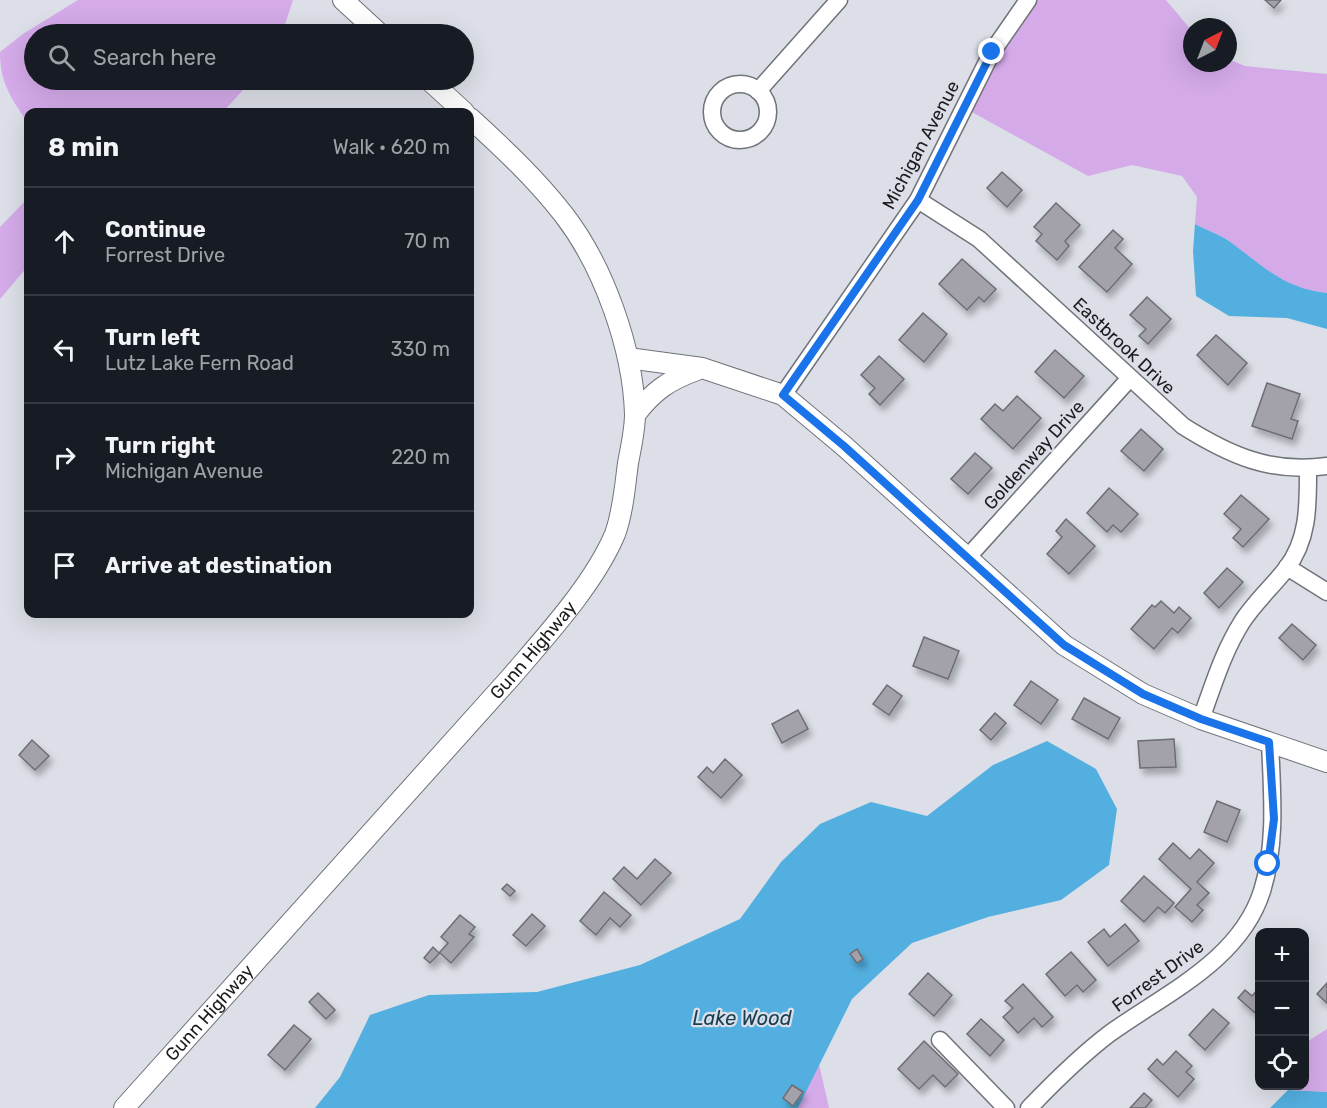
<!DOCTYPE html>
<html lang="en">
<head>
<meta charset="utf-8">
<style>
	body { margin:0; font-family:Rubik,sans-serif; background:#242831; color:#f1f3f6 }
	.controls { position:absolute; right:18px; bottom:18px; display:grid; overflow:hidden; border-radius:12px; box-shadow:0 6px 24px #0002 }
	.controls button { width:54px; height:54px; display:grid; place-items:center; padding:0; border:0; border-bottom:2px solid #363941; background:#171b24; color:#f1f3f6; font:30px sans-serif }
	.compass { position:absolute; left:1183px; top:18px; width:54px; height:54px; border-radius:50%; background:#171b24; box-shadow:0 6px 24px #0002; rotate:42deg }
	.stop { position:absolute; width:18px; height:18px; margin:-14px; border:4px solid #1a73e8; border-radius:50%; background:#fff }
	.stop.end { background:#1a73e8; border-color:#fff; box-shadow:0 2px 6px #0008 }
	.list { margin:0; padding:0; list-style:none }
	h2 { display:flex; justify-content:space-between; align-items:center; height:78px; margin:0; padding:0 24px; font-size:26px }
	h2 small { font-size:20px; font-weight:400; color:#9ea1a6 }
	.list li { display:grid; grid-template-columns:39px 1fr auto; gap:18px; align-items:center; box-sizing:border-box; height:108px; padding:0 24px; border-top:2px solid #363941 }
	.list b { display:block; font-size:22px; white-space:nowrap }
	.list p { margin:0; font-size:20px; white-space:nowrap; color:#9ea1a6 }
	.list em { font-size:20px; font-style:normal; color:#9ea1a6 }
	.icon { flex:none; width:33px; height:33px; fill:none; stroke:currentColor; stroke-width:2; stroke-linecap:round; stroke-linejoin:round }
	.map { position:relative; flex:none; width:1327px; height:1108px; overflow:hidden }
	.search { position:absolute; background:#171b24; box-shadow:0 6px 24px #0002; left:24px; top:24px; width:450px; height:66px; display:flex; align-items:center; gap:15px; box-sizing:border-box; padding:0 21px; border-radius:33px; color:#9ea1a6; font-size:22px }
	.panel { position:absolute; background:#171b24; box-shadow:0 6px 24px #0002; left:24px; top:108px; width:450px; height:510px; border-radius:12px }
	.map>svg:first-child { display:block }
	.green { fill:#d4aae9 }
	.water { fill:#53afdf }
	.building { fill:#a3a1aa; stroke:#6e6c74; stroke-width:1.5; filter:url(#shadow) }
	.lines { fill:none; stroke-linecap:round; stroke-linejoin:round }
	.minor-casing { stroke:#71737b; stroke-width:19 }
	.major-casing { stroke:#71737b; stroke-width:22 }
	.minor { stroke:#fff; stroke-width:16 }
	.major { stroke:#fff; stroke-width:20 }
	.route { stroke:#1a73e8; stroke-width:8 }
	.labels { text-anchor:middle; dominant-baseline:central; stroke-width:4.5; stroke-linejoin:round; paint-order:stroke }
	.street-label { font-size:18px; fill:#1c1c1f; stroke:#dcdfe7 }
	.water-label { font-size:20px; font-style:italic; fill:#173f53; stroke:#dcdfe7 }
</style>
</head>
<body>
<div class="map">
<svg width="1327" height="1108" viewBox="0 0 1327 1108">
	<defs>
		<filter id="shadow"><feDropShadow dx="3.5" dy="6" stdDeviation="3" flood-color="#0004"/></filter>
	</defs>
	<rect width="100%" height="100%" fill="#dcdfe7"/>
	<g class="green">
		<path d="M78 0H293L282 34H34V80H252L223 112H28V123C11 98 0 83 0 52L23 34Z"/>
		<path d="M1036 0H1166L1192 31V63H1228V59L1245 66 1327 74V293C1283 288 1262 266 1229 241 1219 234 1206 230 1195 224L1197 197 1182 176 1132 165 1088 176 970 111 998 55Z"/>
		<polygon points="28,198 28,266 0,299 0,227"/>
		<polygon points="1327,1029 1327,1092 1288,1090 1288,1086 1304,1086 1305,1043"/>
		<polygon points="819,1064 829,1108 798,1108"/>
	</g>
	<g class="water">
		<path d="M1195 224C1206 230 1219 234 1229 241 1263 266 1283 288 1327 293V329L1287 318 1229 316 1196 296 1193 251Z"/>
		<polygon points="1047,741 1096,769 1117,809 1109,865 1061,900 988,917 912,943 852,999 798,1108 315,1108 340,1077 370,1015 429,995 537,992 640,965 740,919 781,862 820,824 871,802 927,816 993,765"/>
		<polygon points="1288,1090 1327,1092 1327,1108 1270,1108"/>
	</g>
	<g class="building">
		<polygon points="1265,0 1281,0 1274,8"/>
		<polygon points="1002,172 1022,190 1007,207 987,188"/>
		<polygon points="1056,203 1080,225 1065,241 1069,246 1057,260 1036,241 1042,234 1034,227"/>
		<polygon points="1113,230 1123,239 1115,248 1132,264 1107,292 1079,267"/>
		<polygon points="962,259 996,289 984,302 979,297 967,310 939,284"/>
		<polygon points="1147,297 1171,319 1148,344 1139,336 1146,329 1130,315"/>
		<polygon points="923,313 947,334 924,362 899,340"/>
		<polygon points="1216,335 1247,363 1228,385 1197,355"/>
		<polygon points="1055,350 1084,376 1064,398 1035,372"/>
		<polygon points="879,356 904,379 880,405 869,394 875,388 861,375"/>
		<polygon points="1267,383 1300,394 1291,419 1298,421 1292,439 1252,426"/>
		<polygon points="1017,396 1041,418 1013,449 981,419 995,404 1003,411"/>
		<polygon points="1141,429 1163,449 1144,471 1121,451"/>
		<polygon points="975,453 992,468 968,494 951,479"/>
		<polygon points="1109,488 1138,514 1121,532 1113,525 1107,532 1087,513"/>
		<polygon points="1241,495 1269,519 1243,547 1233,538 1241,529 1224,514"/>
		<polygon points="1066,519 1095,546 1069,574 1047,554 1062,537 1056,531"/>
		<polygon points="1227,568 1243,582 1219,608 1204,593"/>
		<polygon points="1161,601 1174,613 1179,607 1191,618 1178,633 1172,628 1154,649 1131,629 1152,605 1155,607"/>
		<polygon points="1292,624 1316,645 1303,660 1279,638"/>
		<polygon points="924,637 959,651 948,679 913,666"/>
		<polygon points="1031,681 1058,700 1041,724 1014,705"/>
		<polygon points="887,685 902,696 889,715 873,704"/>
		<polygon points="1084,698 1120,718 1108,739 1072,719"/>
		<polygon points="798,710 808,729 782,743 772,724"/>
		<polygon points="995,713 1006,723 991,740 980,730"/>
		<polygon points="1174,739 1176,767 1140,768 1138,741"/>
		<polygon points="32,740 49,756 35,770 19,755"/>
		<polygon points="725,759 742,775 721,798 698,777 707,767 713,773"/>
		<polygon points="1217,801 1240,810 1227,842 1204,832"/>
		<polygon points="1173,843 1190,859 1199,849 1214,863 1197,882 1209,893 1197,905 1203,910 1192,922 1175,907 1191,889 1159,859"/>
		<polygon points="655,859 671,873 641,905 613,879 624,867 637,879"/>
		<polygon points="1144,876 1174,903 1165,913 1158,907 1144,922 1121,901"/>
		<polygon points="507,884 515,891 510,896 502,889"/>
		<polygon points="604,892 631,915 620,927 610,918 596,935 580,921"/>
		<polygon points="532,914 545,926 526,946 513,935"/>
		<polygon points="460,915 475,927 469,934 474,937 451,963 440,953 430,963 424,958 433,947 439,953 448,943 441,937"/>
		<polygon points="1125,924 1139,941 1108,966 1088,942 1104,929 1110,937"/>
		<polygon points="857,949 863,959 857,963 850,954"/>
		<polygon points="1071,952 1096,980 1083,992 1077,985 1065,996 1046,974"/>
		<polygon points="928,973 952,995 934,1016 909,994"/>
		<polygon points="1327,983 1327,1003 1317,994"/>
		<polygon points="1023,984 1053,1017 1042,1027 1034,1018 1018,1033 1003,1017 1013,1008 1005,1001"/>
		<polygon points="1260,987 1260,1017 1238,998 1245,990 1252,996"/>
		<polygon points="318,993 335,1010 326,1019 309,1002"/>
		<polygon points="1213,1009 1229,1023 1205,1050 1189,1035"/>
		<polygon points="981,1019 1004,1040 990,1056 967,1034"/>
		<polygon points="294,1025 311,1039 285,1070 268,1055"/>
		<polygon points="924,1041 958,1074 945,1087 933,1075 919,1089 898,1069"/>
		<polygon points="1176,1051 1192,1066 1186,1072 1194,1079 1178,1097 1148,1069 1157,1059 1163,1065"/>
		<polygon points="792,1085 803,1092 793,1106 783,1098"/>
		<polygon points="1144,1093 1152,1100 1145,1108 1130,1108"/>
	</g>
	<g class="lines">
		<g class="minor-casing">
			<g id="minor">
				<circle cx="740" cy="112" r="28"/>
				<polyline points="758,91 839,0"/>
				<path d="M918 200 979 239 1183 426C1229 455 1271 474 1327 466"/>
				<polyline points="783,395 918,200 992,52 1028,0"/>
				<polyline points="967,558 1130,378"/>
				<polyline points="1287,567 1327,592"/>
				<path d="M1201 719C1213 686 1223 652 1242 622 1254 603 1272 587 1286 569 1309 539 1308 505 1308 469"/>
				<polyline points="940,1040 1006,1108"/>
				<path d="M1029 1108C1054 1082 1080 1056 1109 1034 1164 994 1240 961 1262 891 1277 843 1272 792 1270 742"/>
			</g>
		</g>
		<g class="major-casing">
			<g id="major">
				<polyline points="343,0 380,34"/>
				<polyline points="429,80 464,112"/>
				<polyline points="628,358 702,368 783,395 844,446 1064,645 1143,694 1201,719 1327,762"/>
				<path d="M635 415C653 391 669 380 697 370"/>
				<path id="s1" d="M124 1108 511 677C546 636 594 584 615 534 623 512 625 486 628 463 631 447 635 430 635 414 633 349 604 267 564 215 536 179 503 148 470 118"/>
			</g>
		</g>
		<use href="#minor" class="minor"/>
		<use href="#major" class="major"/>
	</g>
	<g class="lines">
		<polyline class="route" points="992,52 918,200 783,395 844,446 1064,645 1143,694 1201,719 1269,742 1274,819 1268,864"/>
	</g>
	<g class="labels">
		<g class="street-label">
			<text transform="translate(921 145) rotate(-62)">Michigan Avenue</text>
			<text transform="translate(1124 346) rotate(43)">Eastbrook Drive</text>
			<text transform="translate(1034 455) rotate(-48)">Goldenway Drive</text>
			<text stroke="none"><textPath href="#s1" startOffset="614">Gunn Highway</textPath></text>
			<text transform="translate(1158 976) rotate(-36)">Forrest Drive</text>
			<text stroke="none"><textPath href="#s1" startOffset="128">Gunn Highway</textPath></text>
		</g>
		<g class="water-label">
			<text x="742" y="1018">Lake Wood</text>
		</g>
	</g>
</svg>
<div class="controls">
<button>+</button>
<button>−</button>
<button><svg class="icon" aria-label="locate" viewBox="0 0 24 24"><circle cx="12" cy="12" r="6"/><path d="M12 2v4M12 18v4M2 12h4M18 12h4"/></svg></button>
</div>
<svg class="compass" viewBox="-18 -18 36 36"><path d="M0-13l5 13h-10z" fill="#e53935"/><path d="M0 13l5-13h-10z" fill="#9ea1a6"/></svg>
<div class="stop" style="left:1268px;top:864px"></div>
<div class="stop end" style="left:992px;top:52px"></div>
<div class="search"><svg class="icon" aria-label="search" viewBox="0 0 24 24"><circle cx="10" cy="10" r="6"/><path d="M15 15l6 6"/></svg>Search here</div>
<section class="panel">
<h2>8 min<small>Walk · 620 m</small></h2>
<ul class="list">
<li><svg class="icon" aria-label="ahead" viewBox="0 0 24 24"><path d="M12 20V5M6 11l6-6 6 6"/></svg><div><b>Continue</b><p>Forrest Drive</p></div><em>70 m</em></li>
<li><svg class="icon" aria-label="left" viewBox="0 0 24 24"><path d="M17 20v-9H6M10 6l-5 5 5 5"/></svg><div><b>Turn left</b><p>Lutz Lake Fern Road</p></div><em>330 m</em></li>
<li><svg class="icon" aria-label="right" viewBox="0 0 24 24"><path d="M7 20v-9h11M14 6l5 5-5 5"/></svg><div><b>Turn right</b><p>Michigan Avenue</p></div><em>220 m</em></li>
<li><svg class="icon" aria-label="arrive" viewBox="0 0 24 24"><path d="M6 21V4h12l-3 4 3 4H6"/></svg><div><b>Arrive at destination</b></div></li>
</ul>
</section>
</div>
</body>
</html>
